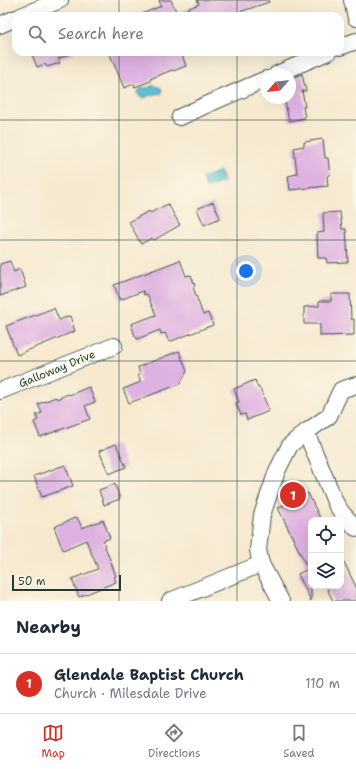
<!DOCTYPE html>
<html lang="en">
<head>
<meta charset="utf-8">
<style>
	body { margin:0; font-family:"Shantell Sans",sans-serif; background:#f2f2f3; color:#1f2937 }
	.controls { position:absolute; right:12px; bottom:12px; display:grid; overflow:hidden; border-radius:8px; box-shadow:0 4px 16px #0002 }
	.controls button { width:36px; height:36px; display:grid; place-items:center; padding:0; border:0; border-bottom:1px solid #e0e1e3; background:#fff; color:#1f2937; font:20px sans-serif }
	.compass { position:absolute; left:260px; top:68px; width:36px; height:36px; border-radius:50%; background:#fff; box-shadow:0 4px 16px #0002; rotate:242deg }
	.scale { position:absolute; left:12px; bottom:10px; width:109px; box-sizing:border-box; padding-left:4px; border:2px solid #1f3d34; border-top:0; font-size:11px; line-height:14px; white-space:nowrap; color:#1f3d34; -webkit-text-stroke:3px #fcf5e5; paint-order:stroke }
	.you { position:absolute; left:246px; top:271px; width:14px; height:14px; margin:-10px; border:3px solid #fff; border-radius:50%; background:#1a73e8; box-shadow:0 0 0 6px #1a73e833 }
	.badge { display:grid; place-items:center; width:26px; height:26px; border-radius:50%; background:#d93025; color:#fff; font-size:13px; font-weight:700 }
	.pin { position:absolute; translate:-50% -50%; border:2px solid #fff; box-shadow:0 1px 4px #0006 }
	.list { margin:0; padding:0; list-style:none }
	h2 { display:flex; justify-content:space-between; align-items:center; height:52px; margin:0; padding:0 16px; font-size:17px }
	h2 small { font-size:13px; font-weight:400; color:#747a83 }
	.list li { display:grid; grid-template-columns:26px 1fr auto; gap:12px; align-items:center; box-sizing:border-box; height:60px; padding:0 16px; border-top:1px solid #e0e1e3 }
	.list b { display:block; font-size:15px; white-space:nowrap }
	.list p { margin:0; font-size:13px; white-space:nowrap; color:#747a83 }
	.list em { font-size:13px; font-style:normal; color:#747a83 }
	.icon { flex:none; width:22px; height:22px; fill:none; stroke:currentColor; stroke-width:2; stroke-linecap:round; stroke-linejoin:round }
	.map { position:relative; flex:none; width:356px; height:601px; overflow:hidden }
	.search { position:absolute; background:#fff; box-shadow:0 4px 16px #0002; left:12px; right:12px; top:12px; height:44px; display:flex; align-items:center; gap:10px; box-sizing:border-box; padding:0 14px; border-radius:12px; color:#747a83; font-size:15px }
	.sheet { height:112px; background:#fff }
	nav { display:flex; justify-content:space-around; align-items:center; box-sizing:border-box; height:56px; border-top:1px solid #e0e1e3; background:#fff; font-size:11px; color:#747a83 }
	nav a { display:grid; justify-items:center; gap:2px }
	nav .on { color:#d93025 }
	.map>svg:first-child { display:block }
	.water { fill:#5abfd8; stroke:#3c7e86 }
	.building { fill:#deb1e1 }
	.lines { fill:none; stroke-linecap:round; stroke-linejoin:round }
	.minor-casing { stroke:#3f574b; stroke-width:18 }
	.minor { stroke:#fff; stroke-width:16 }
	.grid { fill:none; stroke:#1f3d34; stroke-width:1; stroke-opacity:0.55 }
	.labels { text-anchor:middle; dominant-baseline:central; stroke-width:3; stroke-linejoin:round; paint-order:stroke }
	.street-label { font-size:11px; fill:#1f3d34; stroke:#fcf5e5 }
</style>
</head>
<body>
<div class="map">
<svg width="356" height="601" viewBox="0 0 356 601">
	<rect width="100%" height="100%" fill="#fcf5e5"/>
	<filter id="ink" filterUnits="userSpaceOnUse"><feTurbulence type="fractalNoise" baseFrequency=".025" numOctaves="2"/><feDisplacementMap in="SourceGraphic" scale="8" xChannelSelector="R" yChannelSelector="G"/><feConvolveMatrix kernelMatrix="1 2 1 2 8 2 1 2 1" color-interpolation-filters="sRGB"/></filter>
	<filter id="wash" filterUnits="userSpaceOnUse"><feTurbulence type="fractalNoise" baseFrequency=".012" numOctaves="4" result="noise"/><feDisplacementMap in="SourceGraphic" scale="16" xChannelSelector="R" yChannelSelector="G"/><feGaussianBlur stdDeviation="0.9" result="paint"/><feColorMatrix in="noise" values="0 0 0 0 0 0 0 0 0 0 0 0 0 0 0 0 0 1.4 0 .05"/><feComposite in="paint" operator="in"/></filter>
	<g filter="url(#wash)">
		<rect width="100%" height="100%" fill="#f6e9d0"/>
		<g class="water">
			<polygon points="153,85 161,88 162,92 161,94 156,93 155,95 150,95 144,98 140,97 138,93 141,88 148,88"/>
			<polygon points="220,171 224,182 206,188 202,178"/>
		</g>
		<g id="blocks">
			<g class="building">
				<polygon points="159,0 171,0 177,13 199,4 197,0 269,0 269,2 228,16 137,16 161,6"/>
				<polygon points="31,52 73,52 73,53 58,59 60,63 47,67 45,64 37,67"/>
				<polygon points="109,52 181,52 186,66 173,71 172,70 150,79 151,81 135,87 134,84 124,88"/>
				<polygon points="302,74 306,91 302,91 305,107 303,107 305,118 289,121 284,98 290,98 290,79"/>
				<polygon points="323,139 325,158 328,158 330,175 328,175 328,176 327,177 328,186 290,190 288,176 297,174 294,148 304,146 304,142"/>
				<polygon points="213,202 220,218 204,225 197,209"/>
				<polygon points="168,204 180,225 154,240 152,238 141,244 129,222 149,211 150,213"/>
				<polygon points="340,212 342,229 346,229 348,262 327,263 326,258 318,258 317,233 324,232 323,213"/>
				<polygon points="180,260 186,276 191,275 195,286 193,287 203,315 208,313 213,325 169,342 165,333 161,334 160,330 137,339 136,336 135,336 131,324 156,315 147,294 144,295 143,291 120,300 114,285"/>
				<polygon points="10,261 14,272 20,269 26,287 0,296 0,264"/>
				<polygon points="331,294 350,294 351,319 354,319 354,335 320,336 320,324 304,324 304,307 319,306 319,301 331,301"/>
				<polygon points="54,308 59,320 70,316 75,331 17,355 6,326"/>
				<polygon points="179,351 187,371 180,384 129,403 123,389 141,382 138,375 140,374 138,367"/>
				<polygon points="255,380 258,388 260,388 269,411 247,420 245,414 241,415 236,403 239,402 234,389"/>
				<polygon points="89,387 95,402 85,406 90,419 40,437 34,422 38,420 36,415 42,413 38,404 56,397 57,399 68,394 69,395"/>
				<polygon points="116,444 126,467 109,474 99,451"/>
				<polygon points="65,465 73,486 42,497 34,476"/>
				<polygon points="115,484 120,499 104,505 99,490"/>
				<polygon points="308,493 321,520 311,520 311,601 298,574 308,569 278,508"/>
				<polygon points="77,517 82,528 103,520 110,538 103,541 116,576 114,577 116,582 79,597 72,579 98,569 86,540 63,550 54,527"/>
				<polygon points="341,556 356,587 356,601 333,601 326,586 341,586"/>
			</g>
		</g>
	</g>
	<g filter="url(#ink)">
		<use href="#blocks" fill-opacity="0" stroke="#3f574b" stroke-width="1"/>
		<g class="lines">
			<g class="minor-casing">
				<g id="minor">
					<polyline points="352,0 356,18"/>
					<polyline points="21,16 60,0"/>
					<polyline points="0,25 16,18"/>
					<polyline points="340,47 356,41"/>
					<polyline points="277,74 328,52"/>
					<polyline points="180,117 206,105 266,79"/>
					<polyline points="0,391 114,346"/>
					<polyline points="306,432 336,504 342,513 356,528"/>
					<polyline points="170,601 261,564"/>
					<polyline points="281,601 261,564 258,550 262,515 277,471 290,445 306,432 329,416 341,390 356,385"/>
				</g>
			</g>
			<use href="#minor" class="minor"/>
		</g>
	</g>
	<path class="grid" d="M119 0V16M237 0V16M119 52V601M237 52V601M0 120H356M0 240H356M0 361H356M0 481H356"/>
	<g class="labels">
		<g class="street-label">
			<text transform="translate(57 369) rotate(-22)">Galloway Drive</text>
		</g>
	</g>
</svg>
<div class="controls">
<button><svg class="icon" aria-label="locate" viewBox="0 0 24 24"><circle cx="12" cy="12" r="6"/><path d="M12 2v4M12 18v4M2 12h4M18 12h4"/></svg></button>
<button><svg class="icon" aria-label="layers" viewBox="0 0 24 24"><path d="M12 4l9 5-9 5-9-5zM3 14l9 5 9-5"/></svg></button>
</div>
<svg class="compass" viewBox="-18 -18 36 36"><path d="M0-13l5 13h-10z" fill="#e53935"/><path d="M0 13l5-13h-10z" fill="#747a83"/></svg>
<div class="scale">50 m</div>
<div class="you"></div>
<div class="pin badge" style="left:293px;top:495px">1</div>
<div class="search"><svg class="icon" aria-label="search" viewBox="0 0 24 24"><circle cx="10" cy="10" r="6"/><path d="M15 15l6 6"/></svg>Search here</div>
</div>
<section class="sheet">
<h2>Nearby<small></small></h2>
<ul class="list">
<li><span class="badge">1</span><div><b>Glendale Baptist Church</b><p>Church · Milesdale Drive</p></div><em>110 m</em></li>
</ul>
</section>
<nav>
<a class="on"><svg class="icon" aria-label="map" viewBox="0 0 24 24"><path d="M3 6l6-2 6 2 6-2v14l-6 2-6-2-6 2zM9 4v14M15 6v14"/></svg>Map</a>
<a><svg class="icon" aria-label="directions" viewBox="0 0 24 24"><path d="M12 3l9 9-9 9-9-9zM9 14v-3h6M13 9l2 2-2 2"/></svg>Directions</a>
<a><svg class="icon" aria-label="saved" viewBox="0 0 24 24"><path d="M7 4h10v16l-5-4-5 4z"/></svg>Saved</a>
</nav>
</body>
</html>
